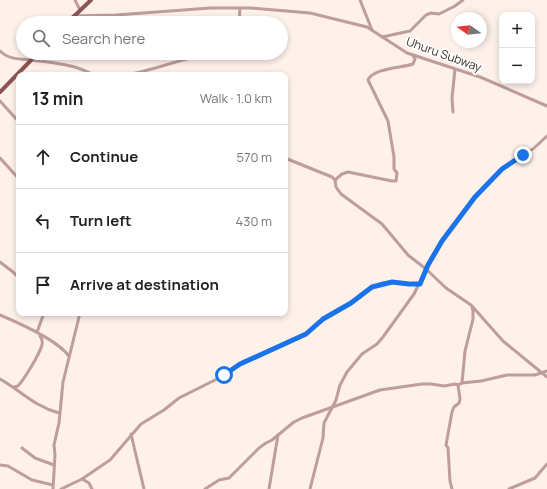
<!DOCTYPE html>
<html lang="en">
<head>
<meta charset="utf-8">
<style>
	body { margin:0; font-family:Manrope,sans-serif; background:#f2f2f2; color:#222 }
	.controls { position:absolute; right:12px; top:12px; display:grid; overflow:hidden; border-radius:8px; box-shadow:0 2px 6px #0003 }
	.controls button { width:36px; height:36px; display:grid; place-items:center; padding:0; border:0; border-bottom:1px solid #e0e0e0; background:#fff; color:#222; font:20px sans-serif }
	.compass { position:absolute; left:451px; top:12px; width:36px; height:36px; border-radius:50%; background:#fff; box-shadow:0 2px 6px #0003; rotate:284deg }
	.stop { position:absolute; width:12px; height:12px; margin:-9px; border:3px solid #1a73e8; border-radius:50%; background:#fff }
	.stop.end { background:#1a73e8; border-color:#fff; box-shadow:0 1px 4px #0008 }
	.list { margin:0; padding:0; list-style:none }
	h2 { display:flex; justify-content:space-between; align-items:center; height:52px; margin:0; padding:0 16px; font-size:17px }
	h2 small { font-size:13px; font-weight:400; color:#767676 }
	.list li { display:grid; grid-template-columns:26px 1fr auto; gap:12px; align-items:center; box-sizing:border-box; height:64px; padding:0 16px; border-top:1px solid #e0e0e0 }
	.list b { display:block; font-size:15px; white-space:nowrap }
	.list em { font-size:13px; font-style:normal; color:#767676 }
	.icon { flex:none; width:22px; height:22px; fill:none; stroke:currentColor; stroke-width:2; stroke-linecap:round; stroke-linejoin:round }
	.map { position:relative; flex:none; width:547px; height:489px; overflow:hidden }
	.search { position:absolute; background:#fff; box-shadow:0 2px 6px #0003; left:16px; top:16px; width:272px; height:44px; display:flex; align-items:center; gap:10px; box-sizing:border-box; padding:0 14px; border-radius:22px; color:#767676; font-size:15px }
	.panel { position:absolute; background:#fff; box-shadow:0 2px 6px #0003; left:16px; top:72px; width:272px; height:244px; border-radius:8px }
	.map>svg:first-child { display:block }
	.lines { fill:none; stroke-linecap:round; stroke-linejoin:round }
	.minor { stroke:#be9d9b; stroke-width:3 }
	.major { stroke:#8c5553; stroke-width:4 }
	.route { stroke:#1a73e8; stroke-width:5 }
	.labels { text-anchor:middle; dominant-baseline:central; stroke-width:3.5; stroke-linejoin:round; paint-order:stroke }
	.street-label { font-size:12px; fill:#3b3029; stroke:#fff }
</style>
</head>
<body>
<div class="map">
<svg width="547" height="489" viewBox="0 0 547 489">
	<rect width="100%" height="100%" fill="#fdf1e9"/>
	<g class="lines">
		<g class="minor">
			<polyline points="75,0 80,10"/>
			<polyline points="360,0 372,30"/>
			<polyline points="73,16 116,15 210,8 251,8 310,13 367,27 407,53 480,77 547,106"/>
			<polyline points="239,23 240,8"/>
			<polyline points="382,37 410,31 426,15 431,13 439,14 455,6 463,0"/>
			<path d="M0 51C9 60 21 59 32 60 52 63 76 64 93 75"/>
			<path d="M126 75C157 70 186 56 217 53"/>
			<polyline points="0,101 19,122"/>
			<polyline points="453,112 452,98 455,69"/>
			<polyline points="0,158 19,179"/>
			<polyline points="285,158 332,177 335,180 336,187 341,194 382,224 408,255 426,269 446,288 471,305 503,341 547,377"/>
			<path d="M335 180 342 174 348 172 392 181H396L397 173 394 169V157L388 121 368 80C373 68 402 68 413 64L415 59 413 56"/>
			<polyline points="0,262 13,272 19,278"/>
			<path d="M0 315C19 323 57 340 69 356"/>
			<polyline points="37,332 44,313"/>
			<path d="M0 379C20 390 35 407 59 413"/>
			<polyline points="462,383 481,381 507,375 535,375 547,371"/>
			<path d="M14 387 18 386C25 378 39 355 42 345 43 341 42 339 40 336"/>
			<polyline points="131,434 144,489"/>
			<polyline points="22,448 35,458 54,465"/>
			<polyline points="0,465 8,466 32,480 53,485"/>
			<polyline points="82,479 89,483 92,489"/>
			<polyline points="53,489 55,455 54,445 59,423 63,382 80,313"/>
			<polyline points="61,489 82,479 110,460 141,424 164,410 179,398 225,375 240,364 306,334 327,317 356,300 370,288 383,283 392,282 409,284 420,284"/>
			<polyline points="205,489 219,480 229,478 259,448 266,443 272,440 278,435"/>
			<polyline points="269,489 278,435 294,422 302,418 380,390 422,384 431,384 444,386 455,384 458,385 462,383 465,351 473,319 473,311 472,307"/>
			<polyline points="310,489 323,438 324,423 336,400 340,385 347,372 362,354 377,344 383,337 414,294 428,265 445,237 475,197 504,167 533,149 547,136"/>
			<polyline points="452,489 450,481 448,448 446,445 452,412 454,407 459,403 460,399 458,385"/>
			<polyline points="509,489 535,478 547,464"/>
		</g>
		<g class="major">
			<polyline points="67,23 91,0"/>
			<polyline points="0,92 38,53"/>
		</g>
	</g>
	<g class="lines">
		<polyline class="route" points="224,375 240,364 306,334 323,319 351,303 372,287 392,282 409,284 420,284 428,265 442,241 475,197 502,169 523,155"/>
	</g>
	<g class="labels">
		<g class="street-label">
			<text transform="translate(444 54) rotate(20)">Uhuru Subway</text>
		</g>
	</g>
</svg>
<div class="controls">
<button>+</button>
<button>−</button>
</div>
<svg class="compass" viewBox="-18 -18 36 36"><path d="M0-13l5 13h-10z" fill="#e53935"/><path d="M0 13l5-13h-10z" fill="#767676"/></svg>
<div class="stop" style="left:224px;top:375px"></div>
<div class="stop end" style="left:523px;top:155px"></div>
<div class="search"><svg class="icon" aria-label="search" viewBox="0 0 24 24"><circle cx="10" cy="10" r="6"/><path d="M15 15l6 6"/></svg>Search here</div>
<section class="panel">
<h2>13 min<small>Walk · 1.0 km</small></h2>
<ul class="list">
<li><svg class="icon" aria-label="ahead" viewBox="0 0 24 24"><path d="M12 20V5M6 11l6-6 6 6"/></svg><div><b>Continue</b></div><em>570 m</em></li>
<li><svg class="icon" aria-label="left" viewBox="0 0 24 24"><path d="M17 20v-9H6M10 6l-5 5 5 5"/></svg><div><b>Turn left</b></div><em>430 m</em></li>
<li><svg class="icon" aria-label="arrive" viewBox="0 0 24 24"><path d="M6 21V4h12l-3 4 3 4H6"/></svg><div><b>Arrive at destination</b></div></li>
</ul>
</section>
</div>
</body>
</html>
